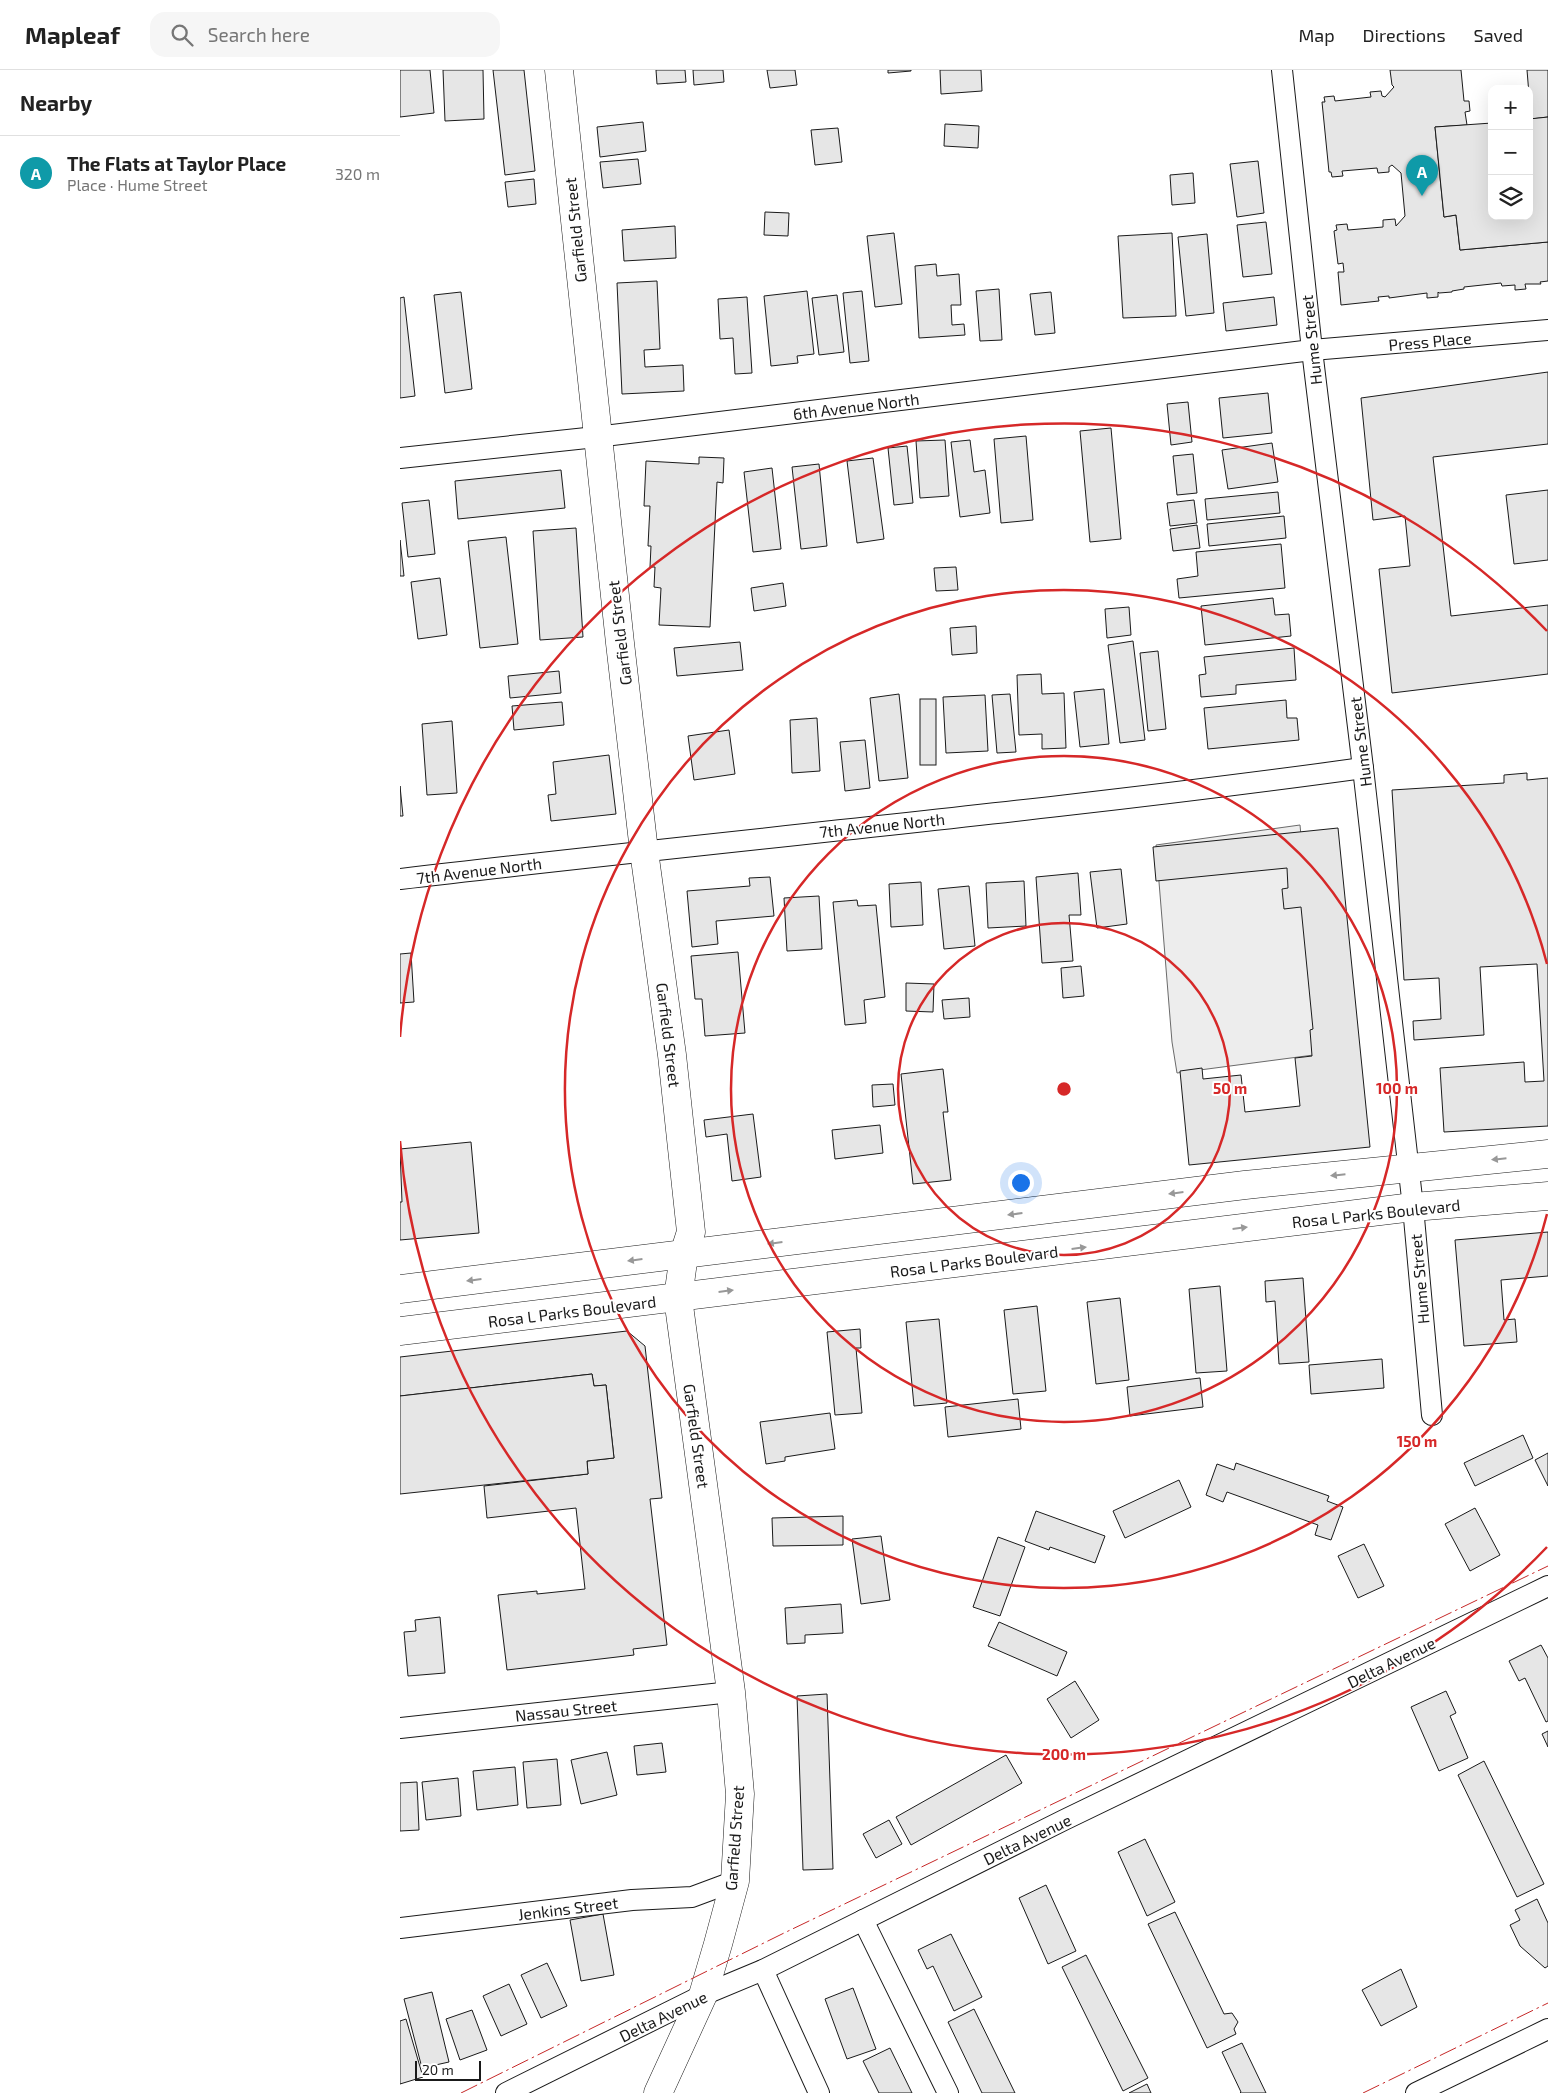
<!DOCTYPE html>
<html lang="en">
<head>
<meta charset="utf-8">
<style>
	body { margin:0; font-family:"Exo 2",sans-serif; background:#f6f6f6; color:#222 }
	.controls { position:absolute; right:15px; top:15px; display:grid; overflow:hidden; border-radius:10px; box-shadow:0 5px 20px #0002 }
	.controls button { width:45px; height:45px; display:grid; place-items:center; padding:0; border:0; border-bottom:1px solid #e0e0e0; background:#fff; color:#222; font:25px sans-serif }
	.scale { position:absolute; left:15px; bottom:12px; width:66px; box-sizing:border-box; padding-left:5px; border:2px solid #1a1a1a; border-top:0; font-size:14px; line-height:18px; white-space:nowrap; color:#1a1a1a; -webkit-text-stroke:4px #fff; paint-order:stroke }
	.you { position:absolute; left:620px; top:1112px; width:18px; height:18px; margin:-12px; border:4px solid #fff; border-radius:50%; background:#1a73e8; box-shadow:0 0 0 8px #1a73e833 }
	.badge { display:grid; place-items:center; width:32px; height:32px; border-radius:50%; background:#c62828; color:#fff; font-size:16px; font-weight:700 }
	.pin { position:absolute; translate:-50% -41px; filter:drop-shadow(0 1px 2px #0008) }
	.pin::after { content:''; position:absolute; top:26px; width:18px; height:15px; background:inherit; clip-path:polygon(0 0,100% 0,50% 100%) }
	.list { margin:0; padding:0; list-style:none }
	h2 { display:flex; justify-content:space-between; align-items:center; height:65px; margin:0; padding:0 20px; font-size:21px }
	h2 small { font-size:16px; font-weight:400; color:#767676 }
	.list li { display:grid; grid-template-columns:32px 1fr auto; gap:15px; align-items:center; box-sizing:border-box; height:75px; padding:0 20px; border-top:1px solid #e0e0e0 }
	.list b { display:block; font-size:19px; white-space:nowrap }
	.list p { margin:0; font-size:16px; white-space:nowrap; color:#767676 }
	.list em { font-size:16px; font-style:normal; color:#767676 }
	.icon { flex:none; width:28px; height:28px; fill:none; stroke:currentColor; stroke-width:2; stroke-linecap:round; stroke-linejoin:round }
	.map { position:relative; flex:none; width:1148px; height:2023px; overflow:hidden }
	header { display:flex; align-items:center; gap:30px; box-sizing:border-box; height:70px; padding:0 25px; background:#fff; border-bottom:1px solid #e0e0e0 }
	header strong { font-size:24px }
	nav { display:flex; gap:28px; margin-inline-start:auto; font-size:18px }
	.search { width:350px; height:45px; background:#f6f6f6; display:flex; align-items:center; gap:12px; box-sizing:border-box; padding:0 18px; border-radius:15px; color:#767676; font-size:19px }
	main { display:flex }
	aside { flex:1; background:#fff }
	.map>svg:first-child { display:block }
	.built { fill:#ededed; stroke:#6a6a6a }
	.building { fill:#e6e6e6; stroke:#1a1a1a }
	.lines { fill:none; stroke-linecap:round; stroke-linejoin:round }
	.street-casing { stroke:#1a1a1a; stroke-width:22 }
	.secondary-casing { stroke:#1a1a1a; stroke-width:29 }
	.primary-casing { stroke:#1a1a1a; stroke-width:29 }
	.street { stroke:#fff; stroke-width:20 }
	.secondary { stroke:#fff; stroke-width:28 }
	.primary { stroke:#fff; stroke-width:28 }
	.power { stroke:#c62828; stroke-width:1; stroke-dasharray:18 4 2.5 4; stroke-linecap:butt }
	.oneway { fill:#989898 }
	.ring { fill:none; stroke:#d62828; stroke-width:2.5 }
	.labels { text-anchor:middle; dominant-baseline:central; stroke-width:4; stroke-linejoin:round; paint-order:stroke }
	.street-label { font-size:16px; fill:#1a1a1a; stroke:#fff }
	.centre { fill:#d62828; stroke:#fff; stroke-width:2.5 }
	.ring-label { font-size:15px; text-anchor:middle; font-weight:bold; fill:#d62828; stroke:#fff; stroke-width:4; stroke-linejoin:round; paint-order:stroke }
</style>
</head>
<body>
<header>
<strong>Mapleaf</strong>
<div class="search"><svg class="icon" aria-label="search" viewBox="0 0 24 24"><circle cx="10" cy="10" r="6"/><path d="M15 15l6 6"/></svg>Search here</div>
<nav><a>Map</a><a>Directions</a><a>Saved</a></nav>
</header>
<main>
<aside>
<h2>Nearby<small></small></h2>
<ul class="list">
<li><span class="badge" style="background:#0f9aa8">A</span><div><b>The Flats at Taylor Place</b><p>Place · Hume Street</p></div><em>320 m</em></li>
</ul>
</aside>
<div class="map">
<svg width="1148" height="2023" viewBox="0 0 1148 2023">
	<rect width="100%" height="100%" fill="#fff"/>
	<polygon class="built" points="900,755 921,984 777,1003 772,972 756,775"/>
	<g class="building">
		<polygon points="0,0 30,0 34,43 0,47"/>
		<polygon points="43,0 83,0 84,49 45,51"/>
		<polygon points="93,0 124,0 135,101 105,105"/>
		<polygon points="256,0 285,0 286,12 257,14"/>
		<polygon points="293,0 323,0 324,12 294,15"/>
		<polygon points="367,0 395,0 397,15 370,18"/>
		<polygon points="488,0 511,0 511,1 488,3"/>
		<polygon points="540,0 581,0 582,21 541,24"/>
		<polygon points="990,0 1061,0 1064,31 1069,31 1070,41 1065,42 1067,55 1035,57 1044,147 1056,145 1060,180 1148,172 1148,211 1140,212 1141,214 1125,214 1126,219 1115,220 1115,215 1102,216 1101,213 1064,217 1064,219 1052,221 1052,222 1039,223 1038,222 1038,227 1027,228 1027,223 989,228 989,226 978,227 979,231 941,235 938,202 944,202 943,193 938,194 934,161 937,160 936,155 947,154 948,160 983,157 983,150 995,149 996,156 1005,146 1001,103 992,95 989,97 989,102 978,103 977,98 942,101 943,106 932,107 931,102 929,102 922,32 925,32 924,27 934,26 935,31 971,27 970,22 981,21 982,26 985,27 994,17 992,15"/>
		<polygon points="1127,0 1148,0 1148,47 1131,49"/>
		<polygon points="1148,47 1148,172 1060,180 1056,145 1044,147 1035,57 1092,53 1092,146 1129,146 1129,49"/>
		<polygon points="243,52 246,81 200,87 197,57"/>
		<polygon points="545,54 579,56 578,78 544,76"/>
		<polygon points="438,58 442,92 415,95 411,60"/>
		<polygon points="238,89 241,114 203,118 200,92"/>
		<polygon points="858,91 864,143 837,147 830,94"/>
		<polygon points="793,103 795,133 772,135 770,105"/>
		<polygon points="134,109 136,134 108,137 105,112"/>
		<polygon points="365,142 389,143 388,166 364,165"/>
		<polygon points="866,152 872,204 843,207 837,155"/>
		<polygon points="275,156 276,188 224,191 222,160"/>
		<polygon points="494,163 502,234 475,237 467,166"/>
		<polygon points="772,163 776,246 723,248 718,166"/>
		<polygon points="807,164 814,243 786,246 778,167"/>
		<polygon points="536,194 537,206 559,204 561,235 551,235 552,255 564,254 565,265 519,268 515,196"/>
		<polygon points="257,211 260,279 244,280 245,297 283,295 284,321 222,324 217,213"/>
		<polygon points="599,219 602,270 580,271 576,221"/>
		<polygon points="407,221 414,284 397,286 398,293 371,296 364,226"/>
		<polygon points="462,221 469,291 450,293 443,223"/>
		<polygon points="61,222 72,319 45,323 34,225"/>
		<polygon points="651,222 655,263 635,265 630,224"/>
		<polygon points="437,225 444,282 419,285 412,228"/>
		<polygon points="4,227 15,326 0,328 0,228"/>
		<polygon points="347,227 352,303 335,304 333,268 320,269 318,229"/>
		<polygon points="874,227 877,255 826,261 823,233"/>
		<polygon points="1148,302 1148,374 1033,387 1051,546 1148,535 1148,604 992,623 979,499 1010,496 1005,446 973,450 961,328"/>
		<polygon points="868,323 872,363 823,368 819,328"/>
		<polygon points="788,332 792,372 771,375 767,334"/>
		<polygon points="711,358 721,469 690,472 680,361"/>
		<polygon points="626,366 633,450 601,453 594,369"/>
		<polygon points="545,370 549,426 520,428 516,371"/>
		<polygon points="570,370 574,402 585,400 590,443 560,447 551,372"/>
		<polygon points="872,373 878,412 828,419 822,380"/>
		<polygon points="507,376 513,433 494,435 488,378"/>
		<polygon points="793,384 797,423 777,425 773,386"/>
		<polygon points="299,387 324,388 323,413 317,412 310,557 259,555 261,518 254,517 255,497 250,497 251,476 248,476 250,436 244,436 246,391 299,394"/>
		<polygon points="473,388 484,469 457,473 447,391"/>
		<polygon points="419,394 427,476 401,479 392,397"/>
		<polygon points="372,398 381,479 353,482 344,402"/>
		<polygon points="161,400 165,438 58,449 55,411"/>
		<polygon points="1148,420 1148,490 1114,494 1106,425"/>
		<polygon points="878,422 880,443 807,450 805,429"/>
		<polygon points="29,430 35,484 8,487 2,433"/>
		<polygon points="794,430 797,453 770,456 767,433"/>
		<polygon points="884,446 886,468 809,476 807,454"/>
		<polygon points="797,455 800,478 773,481 770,459"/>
		<polygon points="176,458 183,567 140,570 133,461"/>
		<polygon points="106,467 118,574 80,578 68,471"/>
		<polygon points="0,470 4,506 0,506"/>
		<polygon points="881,474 885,518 779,528 777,509 798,506 796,482"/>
		<polygon points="556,497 558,520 536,521 534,498"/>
		<polygon points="40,508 47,565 18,569 11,512"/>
		<polygon points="383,513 386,536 354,541 351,518"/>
		<polygon points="873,528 875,545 889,544 891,566 805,575 801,536"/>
		<polygon points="729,537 731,565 707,568 705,539"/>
		<polygon points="576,556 577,583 552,585 550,558"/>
		<polygon points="733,571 745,670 720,673 708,575"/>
		<polygon points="340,572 343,600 277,606 274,578"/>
		<polygon points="894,578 896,610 836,615 836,624 801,627 799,605 806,604 804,587"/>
		<polygon points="758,581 766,659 748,661 740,583"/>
		<polygon points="159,601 161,623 110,628 108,606"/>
		<polygon points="641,604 642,624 664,623 666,678 642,679 642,664 619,665 617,605"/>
		<polygon points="704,619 709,674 680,677 674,622"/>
		<polygon points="499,624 508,708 479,711 470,628"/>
		<polygon points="610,624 616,682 597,683 592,625"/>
		<polygon points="585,625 588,681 546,683 543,627"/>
		<rect x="520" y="629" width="16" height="66"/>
		<polygon points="886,630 887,648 897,648 899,670 808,679 804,638"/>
		<polygon points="162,632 164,655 114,660 112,636"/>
		<polygon points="417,648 420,701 392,703 390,650"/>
		<polygon points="52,651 57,723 27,725 22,654"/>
		<polygon points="329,660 335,704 294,710 288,666"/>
		<polygon points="465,670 470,718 445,721 440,672"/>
		<polygon points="209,685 216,744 151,751 148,725 156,724 153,692"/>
		<polygon points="1127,703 1127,710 1148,708 1148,1056 1044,1062 1040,998 1124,992 1125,1012 1144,1011 1137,894 1080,897 1084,965 1014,970 1013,951 1041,949 1039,908 1004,910 992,720 1104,713 1104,705"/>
		<polygon points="0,716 3,746 0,746"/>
		<polygon points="938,758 970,1077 789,1095 780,1001 802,998 803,1009 841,1005 845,1042 900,1036 895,988 912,986 910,960 913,959 901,837 884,839 882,819 888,818 887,798 756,811 753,777"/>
		<polygon points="721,799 727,854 697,858 690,802"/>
		<polygon points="678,803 681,845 669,845 673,891 642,893 636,807"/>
		<polygon points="370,807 374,846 316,851 318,874 292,877 287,821 350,816 349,808"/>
		<polygon points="624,811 626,856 588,858 586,813"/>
		<polygon points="521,812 523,855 491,857 489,814"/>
		<polygon points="569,816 575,876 544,879 538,819"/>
		<polygon points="419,826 422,879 387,881 384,828"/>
		<polygon points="457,830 458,836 476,835 485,927 464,930 466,953 445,955 433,832"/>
		<polygon points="338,882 345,963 305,966 302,929 295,929 291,886"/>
		<polygon points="11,883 14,932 0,933 0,884"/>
		<polygon points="681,896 684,926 663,928 661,898"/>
		<polygon points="506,913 534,914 533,942 506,941"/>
		<polygon points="569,928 570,947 544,949 542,930"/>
		<polygon points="543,999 548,1042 543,1042 551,1110 513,1114 501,1004"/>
		<polygon points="493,1014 495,1035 473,1037 472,1015"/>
		<polygon points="353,1044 361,1107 332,1111 327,1064 306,1067 304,1050"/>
		<polygon points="480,1055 483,1083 435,1089 432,1060"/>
		<polygon points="71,1072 79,1163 0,1170 0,1132 2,1132 0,1079"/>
		<polygon points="1148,1162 1148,1206 1101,1210 1104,1250 1115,1249 1117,1272 1064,1276 1055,1170"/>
		<polygon points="903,1208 909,1292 879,1294 875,1231 866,1232 865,1211"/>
		<polygon points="820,1216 827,1301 796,1303 789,1219"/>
		<polygon points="720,1228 729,1310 696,1314 687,1232"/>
		<polygon points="637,1236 646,1321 613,1324 604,1240"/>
		<polygon points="539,1249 547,1333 514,1336 506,1252"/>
		<polygon points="460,1259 461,1278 456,1278 462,1343 435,1345 427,1262"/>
		<polygon points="227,1261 245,1276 262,1428 250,1429 267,1575 233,1579 234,1585 107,1600 98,1525 137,1521 137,1524 185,1519 176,1438 87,1448 84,1416 188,1404 187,1391 214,1388 206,1315 194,1316 192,1304 0,1326 0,1287"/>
		<polygon points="982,1289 984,1318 911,1324 909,1295"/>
		<polygon points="192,1304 194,1316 206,1315 214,1388 187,1391 188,1404 0,1424 0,1326"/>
		<polygon points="800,1308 803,1337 730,1346 727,1317"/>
		<polygon points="618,1329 621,1359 548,1367 545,1337"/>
		<polygon points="430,1343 435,1379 385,1387 385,1391 366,1394 360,1352"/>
		<polygon points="1123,1365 1133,1388 1075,1416 1064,1393"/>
		<polygon points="1148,1383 1148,1416 1135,1390"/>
		<polygon points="836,1393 929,1426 927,1431 943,1437 931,1470 915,1465 918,1455 827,1422 823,1432 806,1425 817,1394 834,1400"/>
		<polygon points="779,1410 791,1437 725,1468 713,1441"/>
		<polygon points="1075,1438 1100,1485 1070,1501 1045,1454"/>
		<polygon points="636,1441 705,1466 695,1493 650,1477 649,1480 625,1471"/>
		<polygon points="443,1446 443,1475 373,1476 372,1448"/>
		<polygon points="481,1466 490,1530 461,1534 452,1469"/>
		<polygon points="598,1467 625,1477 600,1546 573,1537"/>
		<polygon points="964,1474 984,1516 958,1528 938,1486"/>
		<polygon points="441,1534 443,1563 405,1565 405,1573 387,1574 385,1538"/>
		<polygon points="40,1547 45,1603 8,1606 4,1562 16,1561 15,1550"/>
		<polygon points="599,1552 667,1582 657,1606 588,1576"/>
		<polygon points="1141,1575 1148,1588 1148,1651 1146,1652 1125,1608 1119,1611 1109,1591"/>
		<polygon points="675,1611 699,1650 671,1668 647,1629"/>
		<polygon points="1046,1621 1056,1643 1050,1646 1068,1688 1039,1701 1011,1637"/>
		<polygon points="427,1624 433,1799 403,1800 397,1626"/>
		<polygon points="1148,1661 1148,1677 1142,1664"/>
		<polygon points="262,1673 266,1702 237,1705 234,1676"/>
		<polygon points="207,1682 217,1725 181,1734 171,1690"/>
		<polygon points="606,1685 622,1713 511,1775 496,1747"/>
		<polygon points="157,1689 161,1735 127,1738 123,1692"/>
		<polygon points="1084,1691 1144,1814 1117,1827 1058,1705"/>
		<polygon points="115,1697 118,1735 77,1740 73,1701"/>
		<polygon points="58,1708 61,1746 26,1750 22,1712"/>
		<polygon points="17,1712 19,1760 0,1761 0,1713"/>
		<polygon points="489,1750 502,1774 476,1788 463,1764"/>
		<polygon points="745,1769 775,1832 747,1846 718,1782"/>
		<polygon points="646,1815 676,1881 648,1894 619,1828"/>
		<polygon points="1137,1829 1148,1853 1148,1896 1145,1898 1120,1876 1110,1855 1120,1850 1115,1840"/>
		<polygon points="775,1842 824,1944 832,1943 838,1952 834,1959 836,1964 807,1978 748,1854"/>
		<polygon points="203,1844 214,1905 181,1911 170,1850"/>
		<polygon points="551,1864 582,1927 554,1941 533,1896 527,1899 518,1880"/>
		<polygon points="686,1885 748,2008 723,2021 662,1897"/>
		<polygon points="147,1893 167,1936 141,1948 121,1905"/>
		<polygon points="1001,1899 1017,1937 981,1956 962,1920"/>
		<polygon points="109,1914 127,1954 101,1966 83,1926"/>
		<polygon points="453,1918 476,1979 447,1989 425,1929"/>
		<polygon points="32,1922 49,1992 22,1998 4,1929"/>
		<polygon points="574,1939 615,2023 582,2023 548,1952"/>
		<polygon points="72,1940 87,1980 60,1990 46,1949"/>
		<polygon points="6,1949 23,2007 0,2014 0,1951"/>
		<polygon points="842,1973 866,2023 840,2023 841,2022 822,1982"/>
		<polygon points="490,1978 512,2023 479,2023 463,1991"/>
		<polygon points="747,2014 751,2023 729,2023"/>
	</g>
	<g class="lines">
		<g class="street-casing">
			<g id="street">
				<polyline points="882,0 912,280 963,698 1013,1137 1032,1345"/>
				<polyline points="0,388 196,367 912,280 1148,260"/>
				<path d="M0 809C321 771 643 742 963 698"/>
				<polyline points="0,1658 331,1622"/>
				<polyline points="463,1850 548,2023"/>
				<polyline points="0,1858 232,1830 292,1827 335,1811"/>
				<polyline points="363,1900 419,2023"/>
				<polyline points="106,2023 303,1925 363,1900 664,1750 1148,1516"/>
				<polyline points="1016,2023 1148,1959"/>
			</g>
		</g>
		<g class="secondary-casing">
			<polyline id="secondary" points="159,0 220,573 244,781 272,985 291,1162 284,1184 278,1228 331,1622 340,1724 335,1811 318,1874 303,1925 258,2023"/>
		</g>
		<g class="primary-casing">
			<g id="primary">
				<polyline points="0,1219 845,1115 1148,1084"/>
				<polyline points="0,1261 1013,1137 1148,1126"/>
			</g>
		</g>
		<use href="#street" class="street"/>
		<use href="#secondary" class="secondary"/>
		<use href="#primary" class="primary"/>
		<g class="power">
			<polyline points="61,2023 382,1864 1148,1496"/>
			<polyline points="963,2023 1148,1933"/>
		</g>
	</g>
	<defs><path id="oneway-solid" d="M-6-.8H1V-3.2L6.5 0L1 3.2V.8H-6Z" transform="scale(1.25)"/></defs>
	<g class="oneway">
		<use href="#oneway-solid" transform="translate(1099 1089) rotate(174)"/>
		<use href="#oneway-solid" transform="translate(938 1105) rotate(174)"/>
		<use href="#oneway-solid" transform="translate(776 1123) rotate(173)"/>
		<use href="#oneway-solid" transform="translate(615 1144) rotate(173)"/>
		<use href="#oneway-solid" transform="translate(840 1158) rotate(-7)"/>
		<use href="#oneway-solid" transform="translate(375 1173) rotate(173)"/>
		<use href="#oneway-solid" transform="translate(679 1178) rotate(-7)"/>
		<use href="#oneway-solid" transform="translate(235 1190) rotate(173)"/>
		<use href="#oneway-solid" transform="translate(74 1210) rotate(173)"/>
		<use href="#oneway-solid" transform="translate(326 1221) rotate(-7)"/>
	</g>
	<g class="ring">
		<circle cx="664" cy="1019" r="166"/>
		<circle cx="664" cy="1019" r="333"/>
		<path d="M1147 1144A499 499 0 1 1 1147 894"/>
		<path d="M1147 1477A666 666 0 0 1 0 1071M0 967A666 666 0 0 1 1147 561"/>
	</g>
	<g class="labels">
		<g class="street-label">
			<text transform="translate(175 160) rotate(-96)">Garfield Street</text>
			<text transform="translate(911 270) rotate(-96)">Hume Street</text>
			<text transform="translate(1030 271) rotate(-5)">Press Place</text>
			<text transform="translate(456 336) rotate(-7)">6th Avenue North</text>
			<text transform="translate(219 563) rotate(-97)">Garfield Street</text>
			<text transform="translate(960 672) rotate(-97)">Hume Street</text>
			<text transform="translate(482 755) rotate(-6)">7th Avenue North</text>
			<text transform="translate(79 800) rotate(-7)">7th Avenue North</text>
			<text transform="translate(269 965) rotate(83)">Garfield Street</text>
			<text transform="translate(976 1143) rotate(-6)">Rosa L Parks Boulevard</text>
			<text transform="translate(574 1191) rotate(-7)">Rosa L Parks Boulevard</text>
			<text transform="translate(1019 1209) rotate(-95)">Hume Street</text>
			<text transform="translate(172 1241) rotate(-7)">Rosa L Parks Boulevard</text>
			<text transform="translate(297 1366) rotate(82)">Garfield Street</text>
			<text transform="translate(991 1592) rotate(-26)">Delta Avenue</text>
			<text transform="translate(166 1640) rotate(-6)">Nassau Street</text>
			<text transform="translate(334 1768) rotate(-86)">Garfield Street</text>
			<text transform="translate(627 1769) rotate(-26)">Delta Avenue</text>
			<text transform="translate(168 1838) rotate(-7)">Jenkins Street</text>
			<text transform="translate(263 1946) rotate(-26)">Delta Avenue</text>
		</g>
	</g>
	<circle cx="664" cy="1019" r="8" class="centre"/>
	<g class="ring-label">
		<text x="830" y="1024">50 m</text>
		<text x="997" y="1024">100 m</text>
		<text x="1017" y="1377">150 m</text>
		<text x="664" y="1690">200 m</text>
	</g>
</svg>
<div class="controls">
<button>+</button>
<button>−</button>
<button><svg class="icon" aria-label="layers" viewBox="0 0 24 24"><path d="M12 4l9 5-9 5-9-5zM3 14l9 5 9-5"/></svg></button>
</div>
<div class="scale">20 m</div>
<div class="you"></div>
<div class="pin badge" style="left:1022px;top:126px;background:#0f9aa8">A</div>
</div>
</main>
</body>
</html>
